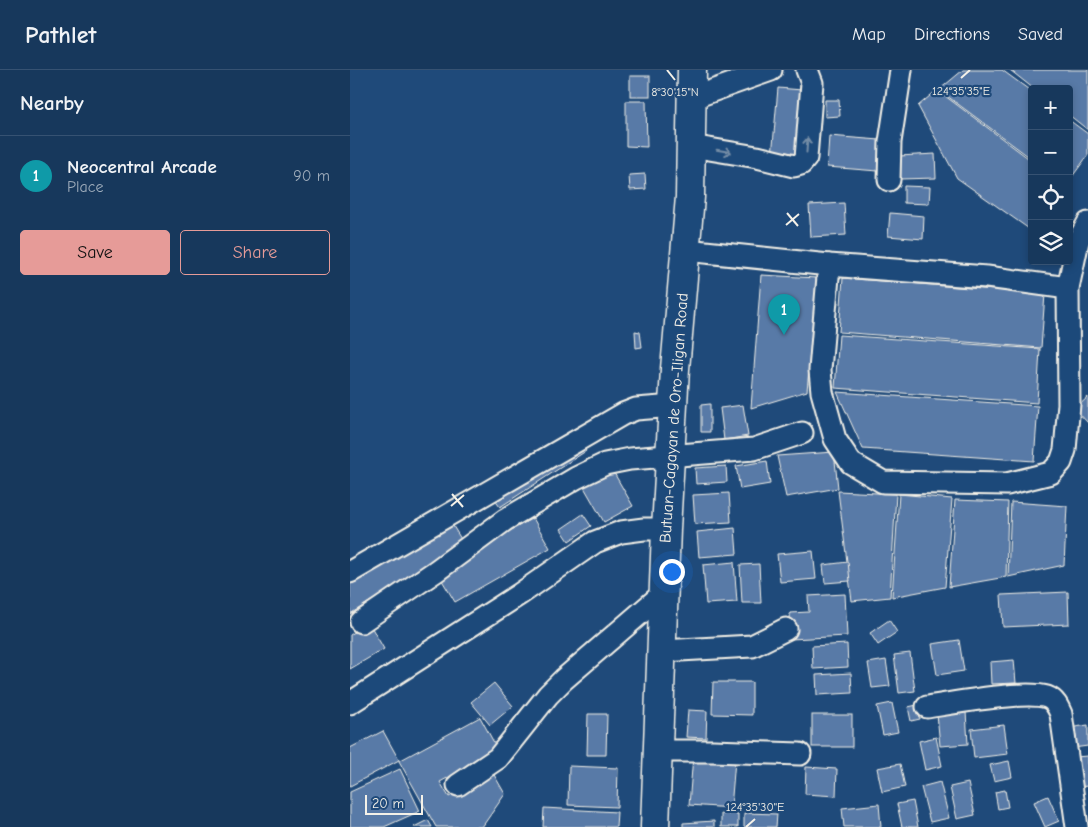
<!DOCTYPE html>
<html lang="en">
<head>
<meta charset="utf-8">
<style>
	body { margin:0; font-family:"Comic Neue",sans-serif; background:#203f62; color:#f1f3f6 }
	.controls { position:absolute; right:15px; top:15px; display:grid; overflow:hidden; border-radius:5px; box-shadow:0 2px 8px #0003 }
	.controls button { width:45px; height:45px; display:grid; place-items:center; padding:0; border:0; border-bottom:1px solid #365272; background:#17385c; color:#f1f3f6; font:25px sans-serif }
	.scale { position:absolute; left:15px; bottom:12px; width:58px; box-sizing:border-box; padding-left:5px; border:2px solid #f4f1e8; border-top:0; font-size:14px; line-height:18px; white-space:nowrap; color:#f4f1e8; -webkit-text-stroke:4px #1f4a7a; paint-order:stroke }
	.you { position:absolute; left:321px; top:501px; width:18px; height:18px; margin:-12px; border:4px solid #fff; border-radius:50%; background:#1a73e8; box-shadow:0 0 0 8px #1a73e833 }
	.badge { display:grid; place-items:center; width:32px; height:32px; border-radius:50%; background:#e69b98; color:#fff; font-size:16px; font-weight:700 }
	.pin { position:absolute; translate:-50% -41px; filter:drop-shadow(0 1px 2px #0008) }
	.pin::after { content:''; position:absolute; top:26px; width:18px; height:15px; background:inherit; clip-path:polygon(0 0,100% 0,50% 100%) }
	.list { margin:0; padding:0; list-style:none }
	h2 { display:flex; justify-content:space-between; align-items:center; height:65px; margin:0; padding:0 20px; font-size:21px }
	h2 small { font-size:16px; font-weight:400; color:#9eacbb }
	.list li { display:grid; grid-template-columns:32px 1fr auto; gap:15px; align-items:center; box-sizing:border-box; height:80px; padding:0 20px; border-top:1px solid #365272 }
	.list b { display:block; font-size:19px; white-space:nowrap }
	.list p { margin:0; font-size:16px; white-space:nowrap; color:#9eacbb }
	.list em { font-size:16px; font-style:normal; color:#9eacbb }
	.actions { display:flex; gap:10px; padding:15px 20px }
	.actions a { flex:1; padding:11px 0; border:1px solid #e69b98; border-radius:5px; text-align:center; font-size:18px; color:#e69b98 }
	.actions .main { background:#e69b98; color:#111 }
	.icon { flex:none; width:28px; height:28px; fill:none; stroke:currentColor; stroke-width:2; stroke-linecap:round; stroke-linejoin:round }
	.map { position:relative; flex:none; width:738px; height:757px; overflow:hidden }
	header { display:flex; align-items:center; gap:30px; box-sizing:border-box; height:70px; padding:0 25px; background:#17385c; border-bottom:1px solid #365272 }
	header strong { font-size:24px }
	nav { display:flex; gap:28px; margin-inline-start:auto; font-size:18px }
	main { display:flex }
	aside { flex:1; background:#17385c }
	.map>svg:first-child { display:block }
	.building { fill:#597aa7; stroke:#f4f1e8 }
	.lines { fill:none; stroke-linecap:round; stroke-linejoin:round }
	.minor-casing { stroke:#f4f1e8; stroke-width:25 }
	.highway-casing { stroke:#f4f1e8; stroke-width:31 }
	.minor { stroke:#1f4a7a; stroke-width:21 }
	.highway { stroke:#1f4a7a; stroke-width:28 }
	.oneway { stroke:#748da6 }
	.ticks { fill:none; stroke:#f4f1e8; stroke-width:2 }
	.labels { text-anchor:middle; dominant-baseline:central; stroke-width:4.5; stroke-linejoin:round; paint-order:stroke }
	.street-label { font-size:16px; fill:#f4f1e8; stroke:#1f4a7a }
	.ticks-label { font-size:12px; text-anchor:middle; fill:#f4f1e8; stroke:#1f4a7a; stroke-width:4.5; stroke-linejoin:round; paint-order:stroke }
</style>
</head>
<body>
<header>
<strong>Pathlet</strong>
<nav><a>Map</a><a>Directions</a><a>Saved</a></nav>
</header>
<main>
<aside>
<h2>Nearby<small></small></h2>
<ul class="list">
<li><span class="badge" style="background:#0f9aa8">1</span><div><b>Neocentral Arcade</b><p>Place</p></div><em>90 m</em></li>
</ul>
<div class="actions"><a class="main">Save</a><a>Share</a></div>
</aside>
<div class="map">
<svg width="738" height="757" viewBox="0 0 738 757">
	<rect width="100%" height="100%" fill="#1f4a7a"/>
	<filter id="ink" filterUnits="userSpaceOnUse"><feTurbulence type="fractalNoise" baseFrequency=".02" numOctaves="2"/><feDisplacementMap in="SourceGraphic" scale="10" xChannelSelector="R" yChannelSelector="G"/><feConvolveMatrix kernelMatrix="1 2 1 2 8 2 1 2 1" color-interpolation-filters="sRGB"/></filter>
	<g filter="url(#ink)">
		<g class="building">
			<polygon points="613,0 652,0 682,22 682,89 589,20"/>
			<polygon points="660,0 738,0 738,60 719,45 719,19 684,19"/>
			<rect x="280" y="6" width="20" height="20"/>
			<polygon points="428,18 452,20 447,88 422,86"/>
			<polygon points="587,20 682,91 682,161 607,108 568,36"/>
			<polygon points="475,30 489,30 490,46 475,47"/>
			<polygon points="276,31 296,31 297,77 276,76"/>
			<polygon points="719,50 738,64 738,85 719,111"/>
			<polygon points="479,66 530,70 528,101 477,97"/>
			<polygon points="585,84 586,108 550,109 549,86"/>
			<polygon points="295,104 296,119 280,120 279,105"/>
			<polygon points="554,116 580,117 579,134 554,133"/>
			<polygon points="494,133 496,165 461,167 459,135"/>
			<polygon points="540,143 574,146 573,169 538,166"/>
			<polygon points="411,205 467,208 457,321 401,338"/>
			<polygon points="493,208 695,224 691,278 489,262"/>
			<polygon points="285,261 290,262 292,277 286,278"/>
			<polygon points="489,265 690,279 687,333 485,318"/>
			<polygon points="487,322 688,336 684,391 513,379"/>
			<polygon points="738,327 738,353 725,339"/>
			<polygon points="360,334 360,362 351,362 351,335"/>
			<polygon points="393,335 398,366 374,370 370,338"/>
			<polygon points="231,373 236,381 150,437 144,429"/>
			<polygon points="484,382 488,418 436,427 427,386"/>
			<polygon points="417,391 420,414 390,419 386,396"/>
			<polygon points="260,396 283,436 254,452 231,412"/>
			<polygon points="376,396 377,412 346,414 345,398"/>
			<polygon points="488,421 546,424 540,527 502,531"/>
			<polygon points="379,423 381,452 345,454 343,425"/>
			<polygon points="549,424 602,429 595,517 542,527"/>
			<polygon points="605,430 658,432 656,507 599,517"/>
			<polygon points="661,432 717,436 714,495 658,507"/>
			<polygon points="233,444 241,456 219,471 211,459"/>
			<polygon points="98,448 114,474 0,544 0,508"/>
			<polygon points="183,448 200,478 105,532 87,502"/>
			<polygon points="385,458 387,484 349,487 347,462"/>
			<polygon points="463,481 466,509 430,512 427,484"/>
			<polygon points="384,492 387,532 356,534 353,495"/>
			<polygon points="498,492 500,511 475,513 473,495"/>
			<polygon points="409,494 411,533 392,533 390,495"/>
			<polygon points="718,522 719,554 653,557 651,525"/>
			<polygon points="495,524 497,566 441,569 440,543 459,542 458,526"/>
			<polygon points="539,550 547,562 528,575 520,563"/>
			<polygon points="19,553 34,579 0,599 0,565"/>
			<polygon points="609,570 614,601 587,605 582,574"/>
			<polygon points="497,574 498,597 463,599 462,576"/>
			<polygon points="560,583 565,621 549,623 544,585"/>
			<polygon points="536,590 540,616 522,618 518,593"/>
			<polygon points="664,590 666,613 641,614 640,592"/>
			<polygon points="501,603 502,623 467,625 466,605"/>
			<polygon points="363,612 402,612 402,645 362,644"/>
			<polygon points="144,613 163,636 140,655 121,632"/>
			<polygon points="542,633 548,662 533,665 527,636"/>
			<polygon points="567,635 570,649 561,651 558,637"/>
			<polygon points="338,640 357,641 356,668 336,667"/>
			<polygon points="616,642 618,674 590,676 587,644"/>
			<polygon points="238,644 257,644 256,685 237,685"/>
			<rect x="462" y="645" width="40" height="32"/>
			<polygon points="130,647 148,680 90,712 99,727 143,703 155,724 132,757 86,757 49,691"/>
			<polygon points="654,655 658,684 624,688 621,659"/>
			<polygon points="738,655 738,676 723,678 719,658"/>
			<polygon points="33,661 49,690 0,716 0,678"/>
			<polygon points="586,667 592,696 575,700 569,671"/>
			<polygon points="343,686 385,690 381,738 339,735"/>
			<polygon points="738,686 738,716 728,717 725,687"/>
			<polygon points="659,691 662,707 644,711 640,695"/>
			<polygon points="550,694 555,717 532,722 527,698"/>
			<polygon points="219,696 268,698 267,737 218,735"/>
			<polygon points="456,697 487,699 486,726 455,724"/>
			<polygon points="50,699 70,741 34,757 0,757 0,722"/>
			<polygon points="590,712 599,748 580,752 571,717"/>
			<polygon points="618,713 625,745 607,749 600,717"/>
			<polygon points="655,720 658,737 648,739 645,722"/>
			<polygon points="698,726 709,751 695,757 684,732"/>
			<polygon points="563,731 568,757 552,757 547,734"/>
			<polygon points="529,734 531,757 494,757 492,738"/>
			<polygon points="194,738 267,742 266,757 193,757"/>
			<polygon points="394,743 427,744 426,757 394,757"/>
			<rect x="371" y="744" width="17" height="13"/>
			<polygon points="78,750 82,757 64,757"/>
			<polygon points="364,751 364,757 333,757 333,753"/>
		</g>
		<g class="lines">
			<g class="minor-casing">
				<g id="minor">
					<polyline points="342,28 421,0"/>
					<polyline points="341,76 407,87 444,96 451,94 456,88 462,13 457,0"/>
					<polyline points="539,110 540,72 551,0"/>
					<polyline points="336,180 479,195 637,207 718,218 728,171 738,153"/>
					<polyline points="479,195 470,300 472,322 485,369 501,393 533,412 657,414 701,403 711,392 715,380 719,334 718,218"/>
					<polyline points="0,502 273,344 286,339 324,336"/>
					<polyline points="11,552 86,501 155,450 226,408 255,394 280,389 404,379 452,363"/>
					<polyline points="312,581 402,576 436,559"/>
					<polyline points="0,633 170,524 245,472 271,462 294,459 316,459"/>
					<path d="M577 637C603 633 675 620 697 627 705 630 708 637 711 644L727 757"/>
					<polyline points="308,681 363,681 450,684"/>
					<polyline points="108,715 148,688 198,625 214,609 315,522"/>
				</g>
			</g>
			<g class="highway-casing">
				<polyline id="highway" points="305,757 316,459 325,299 340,127 342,0"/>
			</g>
			<use href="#minor" class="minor"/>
			<use href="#highway" class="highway"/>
		</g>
		<defs><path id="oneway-shaft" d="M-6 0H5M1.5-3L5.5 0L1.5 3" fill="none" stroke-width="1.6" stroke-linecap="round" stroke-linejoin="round" transform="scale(1.25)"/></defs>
		<g class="oneway">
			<use href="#oneway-shaft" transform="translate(457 75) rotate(-86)"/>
			<use href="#oneway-shaft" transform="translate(374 81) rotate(10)"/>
		</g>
	</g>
	<path class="ticks" d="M317 0 325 10M611 8 620 0M437 143 448 156M436 155 449 144M102 424 113 437M101 436 114 425M396 757 405 749"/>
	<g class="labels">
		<g class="street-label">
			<text transform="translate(324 348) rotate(-86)">Butuan-Cagayan de Oro-Iligan Road</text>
		</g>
	</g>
	<g class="ticks-label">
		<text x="611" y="25">124°35'35"E</text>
		<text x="325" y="26">8°30'15"N</text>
		<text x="405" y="741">124°35'30"E</text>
	</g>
</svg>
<div class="controls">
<button>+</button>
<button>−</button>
<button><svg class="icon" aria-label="locate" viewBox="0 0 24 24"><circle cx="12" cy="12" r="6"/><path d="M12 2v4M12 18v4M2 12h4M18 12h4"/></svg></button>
<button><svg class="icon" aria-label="layers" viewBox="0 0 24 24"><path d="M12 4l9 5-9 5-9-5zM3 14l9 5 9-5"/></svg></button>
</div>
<div class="scale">20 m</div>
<div class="you"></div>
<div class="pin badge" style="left:434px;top:265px;background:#0f9aa8">1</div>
</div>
</main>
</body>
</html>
